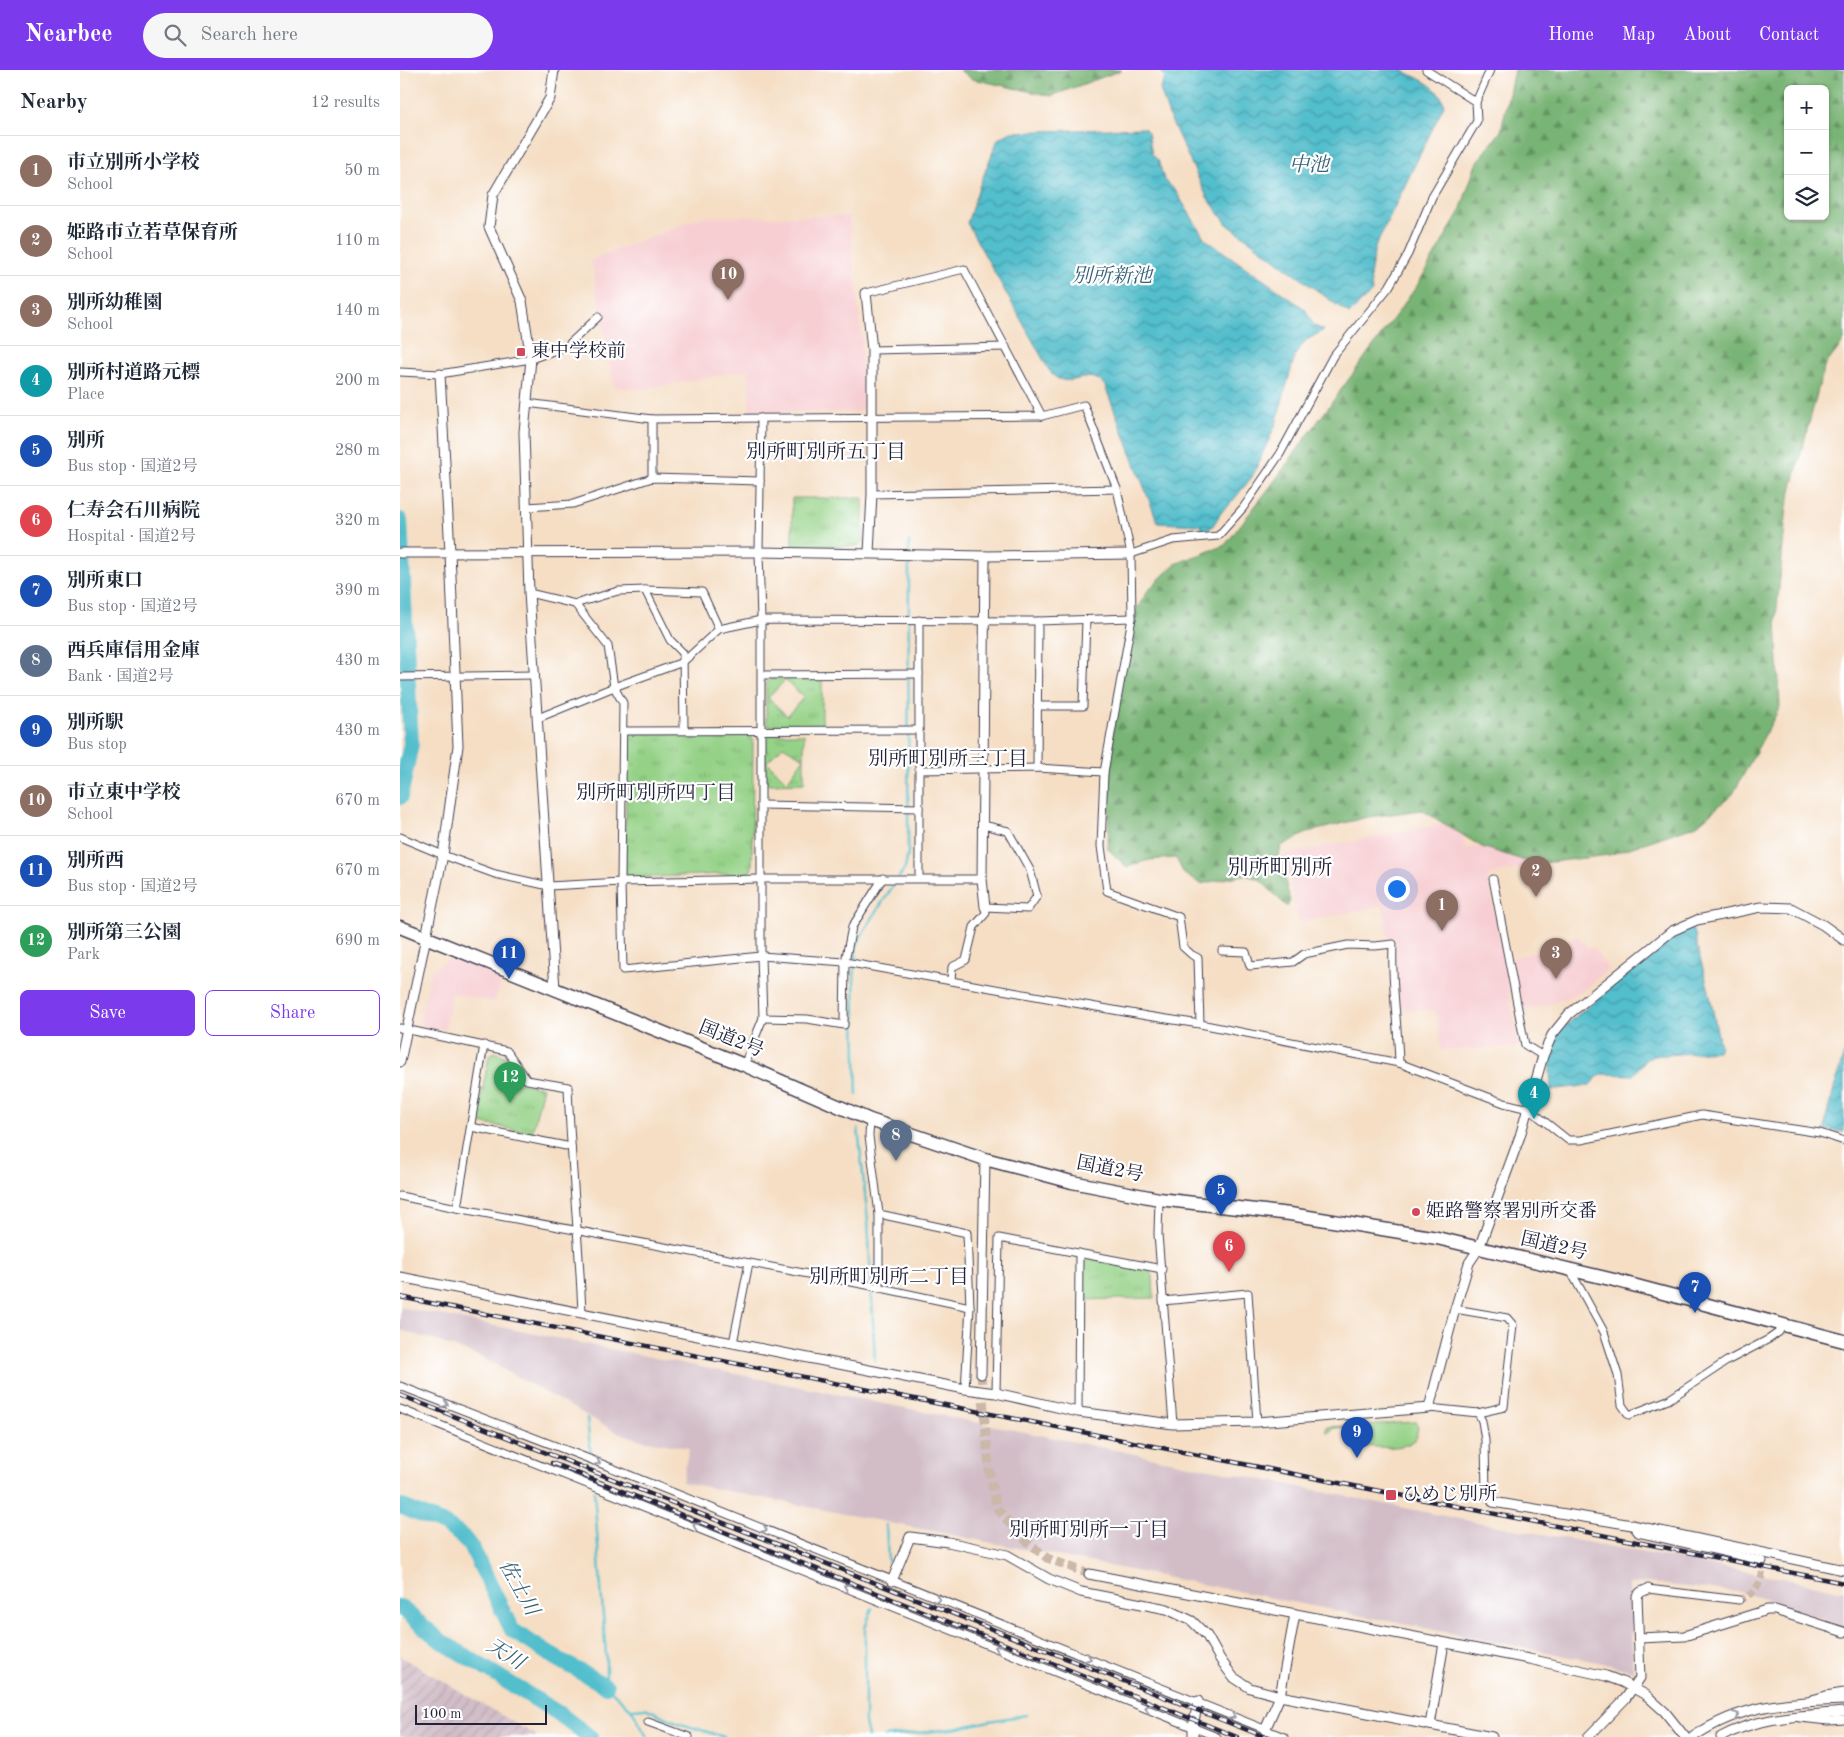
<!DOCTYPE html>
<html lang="en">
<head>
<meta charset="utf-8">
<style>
	body { margin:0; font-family:"Old Standard TT","Noto Serif JP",serif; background:#f6f6f7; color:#1f2937 }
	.controls { position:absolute; right:15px; top:15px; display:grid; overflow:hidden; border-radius:8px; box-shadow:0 1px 4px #0004 }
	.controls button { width:45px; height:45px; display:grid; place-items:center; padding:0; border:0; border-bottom:1px solid #e0e1e3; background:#fff; color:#1f2937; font:25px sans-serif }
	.scale { position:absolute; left:15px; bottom:12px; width:132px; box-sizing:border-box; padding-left:5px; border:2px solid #22223b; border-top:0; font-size:14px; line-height:18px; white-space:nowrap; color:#22223b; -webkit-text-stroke:4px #fff; paint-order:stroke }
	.you { position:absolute; left:996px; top:818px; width:18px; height:18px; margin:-12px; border:4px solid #fff; border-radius:50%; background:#1a73e8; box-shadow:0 0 0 8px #1a73e833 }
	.badge { display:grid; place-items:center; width:32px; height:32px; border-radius:50%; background:#7c3aed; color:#fff; font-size:16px; font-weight:700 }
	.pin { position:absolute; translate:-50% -41px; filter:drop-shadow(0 1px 2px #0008) }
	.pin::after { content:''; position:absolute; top:26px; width:18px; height:15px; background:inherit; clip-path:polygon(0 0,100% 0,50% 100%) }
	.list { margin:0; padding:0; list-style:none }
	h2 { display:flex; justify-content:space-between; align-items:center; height:65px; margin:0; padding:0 20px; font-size:21px }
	h2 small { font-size:16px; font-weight:400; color:#747a83 }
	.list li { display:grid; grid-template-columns:32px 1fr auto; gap:15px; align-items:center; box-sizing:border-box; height:70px; padding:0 20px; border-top:1px solid #e0e1e3 }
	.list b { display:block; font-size:19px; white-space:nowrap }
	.list p { margin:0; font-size:16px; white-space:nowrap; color:#747a83 }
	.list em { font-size:16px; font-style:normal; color:#747a83 }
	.actions { display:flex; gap:10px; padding:15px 20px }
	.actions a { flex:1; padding:11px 0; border:1px solid #7c3aed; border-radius:8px; text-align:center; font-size:18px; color:#7c3aed }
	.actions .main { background:#7c3aed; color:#fff }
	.icon { flex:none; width:28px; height:28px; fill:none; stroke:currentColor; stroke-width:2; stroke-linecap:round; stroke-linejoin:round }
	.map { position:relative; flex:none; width:1444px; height:1667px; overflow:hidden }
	header { display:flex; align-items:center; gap:30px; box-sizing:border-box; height:70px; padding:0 25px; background:#7c3aed; color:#fff }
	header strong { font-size:24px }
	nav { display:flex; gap:28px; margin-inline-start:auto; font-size:18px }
	.search { width:350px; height:45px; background:#f6f6f7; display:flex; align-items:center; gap:12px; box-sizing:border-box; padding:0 18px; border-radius:28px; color:#747a83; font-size:19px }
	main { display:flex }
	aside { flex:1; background:#fff }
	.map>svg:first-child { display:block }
	.built { fill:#f7cfd3 }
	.industrial { fill:url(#industrial-furrows) }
	.railway { fill:#d2bdc7 }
	.grass { fill:url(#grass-tufts); stroke:#5c7a61; fill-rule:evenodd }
	.forest { fill:url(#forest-firs); stroke:#4d6b58; fill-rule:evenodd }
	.garden { fill:#95d287; stroke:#5c7a61 }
	.water { fill:url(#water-waves); stroke:#3a7084 }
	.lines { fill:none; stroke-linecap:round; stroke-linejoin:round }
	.stream { stroke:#52becc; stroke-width:2.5 }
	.river { stroke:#52becc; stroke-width:16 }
	.minor-tunnel { stroke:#cbb8a9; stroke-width:7; stroke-dasharray:7 3.5; stroke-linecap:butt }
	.tertiary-tunnel { stroke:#cbb8a9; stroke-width:9; stroke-dasharray:9 4.5; stroke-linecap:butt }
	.minor-casing { stroke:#423e50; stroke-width:9 }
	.tertiary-casing { stroke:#423e50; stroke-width:11 }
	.trunk-casing { stroke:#423e50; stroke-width:15 }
	.minor { stroke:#fff; stroke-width:7 }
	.tertiary { stroke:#fff; stroke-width:9 }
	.trunk { stroke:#fff; stroke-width:12 }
	.rail-casing { stroke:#22223b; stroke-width:4.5 }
	.rail { stroke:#fff; stroke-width:2.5; stroke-dasharray:8; stroke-linecap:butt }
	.oneway { stroke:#9c9ca7 }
	.poi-dot { fill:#d1495b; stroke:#fff; stroke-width:2 }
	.labels { text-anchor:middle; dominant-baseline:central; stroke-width:4.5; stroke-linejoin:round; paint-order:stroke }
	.poi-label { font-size:19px; fill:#22223b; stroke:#fff; text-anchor:start }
	.street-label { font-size:19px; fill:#22223b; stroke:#fff }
	.water-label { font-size:20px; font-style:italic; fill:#356075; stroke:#fff }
	.neighbourhood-label { font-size:20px; fill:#22223b; stroke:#fff }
	.quarter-label { font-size:21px; fill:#22223b; stroke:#fff }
</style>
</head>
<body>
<header>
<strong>Nearbee</strong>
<div class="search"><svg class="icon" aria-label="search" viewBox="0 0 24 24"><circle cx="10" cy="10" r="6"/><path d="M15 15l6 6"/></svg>Search here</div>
<nav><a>Home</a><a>Map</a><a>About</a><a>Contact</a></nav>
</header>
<main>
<aside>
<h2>Nearby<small>12 results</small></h2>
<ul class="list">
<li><span class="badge" style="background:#8d6e63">1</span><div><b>市立別所小学校</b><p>School</p></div><em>50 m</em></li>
<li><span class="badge" style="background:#8d6e63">2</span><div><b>姫路市立若草保育所</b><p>School</p></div><em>110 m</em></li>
<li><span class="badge" style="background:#8d6e63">3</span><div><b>別所幼稚園</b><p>School</p></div><em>140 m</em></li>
<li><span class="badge" style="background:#0f9aa8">4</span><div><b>別所村道路元標</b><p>Place</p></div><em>200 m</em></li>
<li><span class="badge" style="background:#1a4fb4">5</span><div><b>別所</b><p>Bus stop · 国道2号</p></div><em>280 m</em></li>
<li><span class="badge" style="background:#e0444e">6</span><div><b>仁寿会石川病院</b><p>Hospital · 国道2号</p></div><em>320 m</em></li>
<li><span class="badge" style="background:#1a4fb4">7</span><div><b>別所東口</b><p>Bus stop · 国道2号</p></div><em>390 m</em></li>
<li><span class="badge" style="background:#5c6f8a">8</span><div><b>西兵庫信用金庫</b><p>Bank · 国道2号</p></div><em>430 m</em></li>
<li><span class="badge" style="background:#1a4fb4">9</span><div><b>別所駅</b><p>Bus stop</p></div><em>430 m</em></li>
<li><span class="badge" style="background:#8d6e63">10</span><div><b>市立東中学校</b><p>School</p></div><em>670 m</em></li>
<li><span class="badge" style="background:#1a4fb4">11</span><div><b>別所西</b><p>Bus stop · 国道2号</p></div><em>670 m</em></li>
<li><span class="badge" style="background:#2e9e5b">12</span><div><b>別所第三公園</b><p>Park</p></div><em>690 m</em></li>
</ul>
<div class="actions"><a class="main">Save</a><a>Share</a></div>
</aside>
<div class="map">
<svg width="1444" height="1667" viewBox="0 0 1444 1667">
	<defs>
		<pattern id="industrial-furrows" width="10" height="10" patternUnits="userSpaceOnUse" patternTransform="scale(1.25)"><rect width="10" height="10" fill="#d2bdc7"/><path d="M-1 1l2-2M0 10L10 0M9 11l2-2" fill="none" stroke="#b4a2ac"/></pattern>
		<pattern id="grass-tufts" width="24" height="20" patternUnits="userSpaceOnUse" patternTransform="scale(1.25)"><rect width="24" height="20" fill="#95d287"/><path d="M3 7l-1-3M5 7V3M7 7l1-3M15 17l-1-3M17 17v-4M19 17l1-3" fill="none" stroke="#80b475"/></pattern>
		<pattern id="forest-firs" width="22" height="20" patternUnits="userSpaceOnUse" patternTransform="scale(1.25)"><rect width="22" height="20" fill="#78b474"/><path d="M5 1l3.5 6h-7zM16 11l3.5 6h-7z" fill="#629260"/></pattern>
		<pattern id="water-waves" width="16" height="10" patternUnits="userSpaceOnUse" patternTransform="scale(1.25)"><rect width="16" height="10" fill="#52becc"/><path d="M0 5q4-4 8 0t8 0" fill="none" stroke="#449aa7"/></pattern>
	</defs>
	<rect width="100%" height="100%" fill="#fff"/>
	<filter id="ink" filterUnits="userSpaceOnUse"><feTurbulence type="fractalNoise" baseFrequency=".02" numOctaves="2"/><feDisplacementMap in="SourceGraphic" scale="10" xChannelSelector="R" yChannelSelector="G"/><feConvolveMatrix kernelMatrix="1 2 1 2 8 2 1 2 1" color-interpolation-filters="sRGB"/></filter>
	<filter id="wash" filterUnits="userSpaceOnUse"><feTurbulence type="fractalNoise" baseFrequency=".0096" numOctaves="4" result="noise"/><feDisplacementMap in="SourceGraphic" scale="20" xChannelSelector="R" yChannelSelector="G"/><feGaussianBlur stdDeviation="1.12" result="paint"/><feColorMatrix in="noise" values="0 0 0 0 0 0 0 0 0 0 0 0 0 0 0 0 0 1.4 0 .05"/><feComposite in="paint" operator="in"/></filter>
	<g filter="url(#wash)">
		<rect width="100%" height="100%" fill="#f5dec4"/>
		<g class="built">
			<polygon points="449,146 462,270 463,339 459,342 350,342 348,300 238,320 214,316 191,190 302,147"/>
			<polygon points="1061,751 1064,778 1121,772 1124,798 1088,805 1119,977 1041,980 1036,940 1003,940 1000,935 995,884 997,870 988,870 983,836 899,852 884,784"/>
			<polygon points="1178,866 1188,880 1193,877 1208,899 1186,919 1157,932 1121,941 1112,888 1155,877"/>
			<polygon points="52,888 102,908 95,932 51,923 45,960 24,956 20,951 31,900"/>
		</g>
		<polygon class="industrial" points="0,1582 1,1587 139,1667 0,1667"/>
		<polygon class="railway" points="0,1237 1060,1449 1382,1508 1444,1521 1444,1557 1373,1531 1339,1522 1246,1513 1229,1514 1233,1601 1202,1593 282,1412 289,1378 241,1370 215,1361 81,1287 37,1271 0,1260"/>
		<g class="grass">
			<polygon points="392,428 463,428 463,472 458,476 392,476"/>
			<path d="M422 607V656H369L366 652V613L370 609ZM385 610 404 627 387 646 368 628Z"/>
			<polygon points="232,663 351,664 353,670 352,798 349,803 229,808 225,803 227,668"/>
			<path d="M370 664H404V713L366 714 364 668ZM383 676 404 688 387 712 367 692Z"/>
			<polygon points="94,982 105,986 122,1014 143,1017 132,1063 80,1053 77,1049 89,986"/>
			<polygon points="688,1188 750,1200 753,1206 754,1228 684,1230 683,1193"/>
		</g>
		<g class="forest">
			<polygon points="559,0 722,0 651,26 572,9"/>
			<path d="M1114 0H1444V271L1424 297 1387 436 1376 548 1380 637 1333 724 1297 755 1209 785 1135 794 1082 777 1022 740 968 747 909 762 881 776 879 786 890 831 887 837 859 809 843 805 801 814 784 804 776 788 749 790 727 797 708 779 709 734 715 631 728 553 749 519 775 494 825 475 870 417 1017 216 1060 141 1076 94 1101 61ZM1388 19H1425V146H1388Z"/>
		</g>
		<path class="garden" d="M1016 1352 1018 1358 1015 1370C1002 1381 973 1377 957 1375L958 1359 956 1357 934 1358 928 1363 926 1360 927 1357Z"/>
		<g class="water">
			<path d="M761 0H1002C1018 9 1041 16 1044 35L975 177 970 206 972 222 949 244 827 154 807 127 769 46 760 19 765 9Z"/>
			<path d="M744 58 748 62 752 84 758 90 764 109 775 120 805 169 905 239 914 256 924 260 905 271 895 285 876 354 852 407 831 433 823 440 812 457 802 462 801 455 758 453 705 316C692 297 674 317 657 308 654 307 651 302 649 300L567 153 579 117 598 69 611 62Z"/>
			<path d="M1291 858 1296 866V873L1309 921 1320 976 1318 981 1253 986 1247 988 1233 1005 1201 1004 1190 1015 1151 1020C1150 1002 1148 984 1157 967 1164 955 1177 946 1187 937 1220 908 1253 880 1291 858Z"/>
			<polygon points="1444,983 1444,1062 1425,1060 1426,1047"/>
		</g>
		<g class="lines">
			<g class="stream">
				<polyline points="509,482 509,471"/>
				<polyline points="499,807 505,798 508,784 509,487"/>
				<polyline points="457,1025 454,912 456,877 464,861 496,811"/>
				<polyline points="458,1058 468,1151 475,1291"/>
				<polyline points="187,1348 191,1388"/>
				<polyline points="194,1421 206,1586 206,1616 232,1640 247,1667"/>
				<polyline points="486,1455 488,1491"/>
				<polyline points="233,1639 245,1638 281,1654 324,1667"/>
				<polyline points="468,1667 465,1653 465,1558 472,1538"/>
				<polyline points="485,1667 559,1658 589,1651 626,1645"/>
			</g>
			<g class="river">
				<polyline points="0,450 11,674 0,727"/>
				<polyline points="0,1436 44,1454 62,1466 73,1480 112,1560 149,1584 206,1616"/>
				<polyline points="0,1537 41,1571 158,1643 190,1667"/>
			</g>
		</g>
	</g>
	<g filter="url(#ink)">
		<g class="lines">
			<path class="minor-tunnel" d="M1339 1530C1357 1524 1364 1509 1363 1491"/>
			<polyline class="tertiary-tunnel" points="581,1304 589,1400 597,1438 618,1464 647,1488 689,1504"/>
			<g class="minor-casing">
				<g id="minor">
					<polyline points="1026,0 1076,32"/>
					<polyline points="466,223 564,199 642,346"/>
					<polyline points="472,280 606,277"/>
					<polyline points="0,302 40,304 131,289 167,276 198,247"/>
					<polyline points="127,333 252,349 642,346 684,335 717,419 731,484 732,548 704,702 701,776 707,821 779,847 783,877 792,885 798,888 800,954"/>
					<polyline points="252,349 252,408"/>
					<polyline points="472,424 717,419"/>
					<polyline points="127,437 173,434 252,408 360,411"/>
					<polyline points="731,484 773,470 818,466 843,438 880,384 933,286 989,217 1008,184 1032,127 1077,51 1076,32 1090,0"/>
					<polyline points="245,520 270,570 283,583 284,660"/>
					<polyline points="129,523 175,534 218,521 245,520 302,522 319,559"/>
					<polyline points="175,534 208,576 214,617 223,633 221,812 223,900 361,886 445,892 747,946 800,954 999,993 1104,1033 1129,1039 1168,1070 1181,1070 1302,1045 1420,1063 1444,1071"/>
					<polyline points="519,550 519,808"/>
					<polyline points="362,605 519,604"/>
					<polyline points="0,607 135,605"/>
					<polyline points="637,636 683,636 686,550"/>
					<polyline points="138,648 214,617 283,592 319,559 361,550 638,551 732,548"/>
					<polyline points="224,661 519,660"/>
					<polyline points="637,698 638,551"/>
					<polyline points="519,700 637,698 704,702"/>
					<polyline points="361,735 519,738"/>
					<polyline points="0,767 43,785 95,804 149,816 221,812 361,809 582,809"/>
					<polyline points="1093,809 1125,975 1143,986"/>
					<path d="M822 881 846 882 850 896 893 892 904 884 948 875 975 876 993 874C991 913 998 953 999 993"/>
					<polyline points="551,911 552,897 566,890 574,857 586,843 585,837 628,839 637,826 630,800 608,761 583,755"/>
					<polyline points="363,948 407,949 444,955 445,892 452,857 483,808"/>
					<path d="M0 958 107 981 127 1010 168 1017C171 1093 179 1168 182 1243"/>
					<polyline points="344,995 363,948 361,886 361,550 359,482 361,348"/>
					<polyline points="470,1050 469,1066 479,1144 479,1218"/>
					<polyline points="71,1057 171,1077"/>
					<polyline points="0,1126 57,1138 467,1215 570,1237"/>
					<polyline points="759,1129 758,1164 773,1354"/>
					<polyline points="57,1138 84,975"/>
					<polyline points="479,1144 567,1163 570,1237 565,1319"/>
					<polyline points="1170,1200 1204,1262 1218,1305 1222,1335 1229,1345 1268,1330 1327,1291 1369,1269 1379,1262 1382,1256"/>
					<polyline points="763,1231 848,1223 857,1352"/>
					<polyline points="1055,1239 1107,1248 1113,1255 1104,1337 1078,1343"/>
					<polyline points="333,1273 349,1193"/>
					<polyline points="0,1316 197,1392 884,1667"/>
					<polyline points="596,1323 599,1168 762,1199"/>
					<polyline points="1029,1338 1078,1343 1082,1351 1085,1370 1086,1424 1093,1432"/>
					<polyline points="0,1339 817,1667"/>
					<polyline points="678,1342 679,1183"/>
					<polyline points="1232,1455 1238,1463 1363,1491"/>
					<polyline points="1248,1519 1339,1530"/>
					<polyline points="1412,1629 1426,1625 1444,1622"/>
					<polyline points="1400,1648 1428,1651 1444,1650"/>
					<polyline points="248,1652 289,1667"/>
				</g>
			</g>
			<g class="tertiary-casing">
				<g id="tertiary">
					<polyline points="154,0 150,28 93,125 89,157 122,231 131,289 124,362 129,523 155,919"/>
					<polyline points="466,223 472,280 472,424 469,483"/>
					<polyline points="0,483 359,482 585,486 731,484"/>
					<polyline points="585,837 582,809 585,486"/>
					<polyline points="0,992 43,785 58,676 50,482 40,304"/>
					<polyline points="0,1207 565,1319 596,1323 678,1342 773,1354 857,1352 1029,1338 1055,1239 1069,1193 1079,1178 1120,1066 1143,986 1152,965 1169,944 1272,861 1297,850 1361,837 1391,838 1423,855 1444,870"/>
					<polyline points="581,1304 585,1089"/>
					<polyline points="1093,1432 1232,1455 1444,1500"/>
					<polyline points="689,1504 1129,1589 1206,1606 1222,1612 1246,1625 1265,1642 1285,1667"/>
					<polyline points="492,1511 510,1467 548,1472 607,1485 649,1509 681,1522 767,1539 792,1551 807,1566 820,1589 833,1607 850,1618 880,1626 1092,1667"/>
					<polyline points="1239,1568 1284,1566 1367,1540 1375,1540 1444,1562"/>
					<polyline points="1030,1655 1044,1573"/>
					<polyline points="865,1660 880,1626 895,1544"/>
					<polyline points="793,1667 793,1657 798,1631"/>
					<polyline points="1188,1667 1225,1629 1240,1608 1237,1526 1241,1522 1248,1519"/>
					<path d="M1293 1667C1341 1634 1388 1632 1444 1630"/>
					<path d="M1321 1667C1359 1646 1402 1646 1444 1642"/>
				</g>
			</g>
			<g class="trunk-casing">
				<polyline id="trunk" points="0,857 344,995 470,1050 585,1089 672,1112 759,1129 890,1144 1037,1168 1214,1210 1444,1271"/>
			</g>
			<use href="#minor" class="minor"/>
			<use href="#tertiary" class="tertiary"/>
			<use href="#trunk" class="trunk"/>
			<g class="rail-casing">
				<g id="rail">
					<polyline points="0,1227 1444,1513"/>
					<polyline points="0,1325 865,1667"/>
					<polyline points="152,1393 837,1667"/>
				</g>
			</g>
			<use href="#rail" class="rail"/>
		</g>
		<defs><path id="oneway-chevron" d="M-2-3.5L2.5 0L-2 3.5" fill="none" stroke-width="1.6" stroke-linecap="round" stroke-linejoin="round" transform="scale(1.25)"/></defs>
		<g class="oneway">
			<use href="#oneway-chevron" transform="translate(45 1334) rotate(21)"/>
			<use href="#oneway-chevron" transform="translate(197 1392) rotate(22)"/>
			<use href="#oneway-chevron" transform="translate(296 1456) rotate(-158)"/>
			<use href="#oneway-chevron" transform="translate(364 1459) rotate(22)"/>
			<use href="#oneway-chevron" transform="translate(447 1517) rotate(-158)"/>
			<use href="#oneway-chevron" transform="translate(537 1529) rotate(21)"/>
			<use href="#oneway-chevron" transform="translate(598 1578) rotate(-158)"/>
			<use href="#oneway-chevron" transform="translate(688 1588) rotate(21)"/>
			<use href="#oneway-chevron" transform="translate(748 1638) rotate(-158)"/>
			<use href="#oneway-chevron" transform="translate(1336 1645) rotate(-21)"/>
			<use href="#oneway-chevron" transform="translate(832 1646) rotate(23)"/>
		</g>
	</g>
	<g class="poi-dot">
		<rect x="116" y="277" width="10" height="10" rx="2.5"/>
		<circle cx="1016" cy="1142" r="5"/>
		<rect x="985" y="1419" width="12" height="12" rx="2.5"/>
	</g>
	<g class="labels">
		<g class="poi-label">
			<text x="131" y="282">東中学校前</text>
			<text x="1026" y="1142">姫路警察署別所交番</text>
			<text x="1002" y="1425">ひめじ別所</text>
		</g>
		<g class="street-label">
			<text transform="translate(331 970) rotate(22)">国道2号</text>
			<text transform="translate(710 1100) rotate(11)">国道2号</text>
			<text transform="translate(1154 1177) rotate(13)">国道2号</text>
		</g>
		<g class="water-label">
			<text x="909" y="96">中池</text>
			<text x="712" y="207">別所新池</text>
			<text transform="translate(118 1518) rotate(61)">佐土川</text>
			<text transform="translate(105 1585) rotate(32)">天川</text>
		</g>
		<g class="neighbourhood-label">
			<text x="426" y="383">別所町別所五丁目</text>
			<text x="548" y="690">別所町別所三丁目</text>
			<text x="256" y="724">別所町別所四丁目</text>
			<text x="489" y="1208">別所町別所二丁目</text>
			<text x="689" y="1461">別所町別所一丁目</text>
		</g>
		<g class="quarter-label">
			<text x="880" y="798">別所町別所</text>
		</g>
	</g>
</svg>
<div class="controls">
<button>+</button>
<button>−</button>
<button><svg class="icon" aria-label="layers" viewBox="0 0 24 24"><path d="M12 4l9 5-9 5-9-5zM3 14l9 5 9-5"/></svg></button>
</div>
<div class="scale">100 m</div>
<div class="you"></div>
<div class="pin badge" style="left:1042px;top:861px;background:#8d6e63">1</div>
<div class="pin badge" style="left:1136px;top:827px;background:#8d6e63">2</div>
<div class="pin badge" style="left:1156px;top:909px;background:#8d6e63">3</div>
<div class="pin badge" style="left:1134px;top:1049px;background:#0f9aa8">4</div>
<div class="pin badge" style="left:821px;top:1146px;background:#1a4fb4">5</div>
<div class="pin badge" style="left:829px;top:1202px;background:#e0444e">6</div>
<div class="pin badge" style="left:1295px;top:1243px;background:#1a4fb4">7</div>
<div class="pin badge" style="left:496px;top:1091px;background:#5c6f8a">8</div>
<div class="pin badge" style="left:957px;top:1388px;background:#1a4fb4">9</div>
<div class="pin badge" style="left:328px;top:230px;background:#8d6e63">10</div>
<div class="pin badge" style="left:109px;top:909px;background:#1a4fb4">11</div>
<div class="pin badge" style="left:110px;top:1033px;background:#2e9e5b">12</div>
</div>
</main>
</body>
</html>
